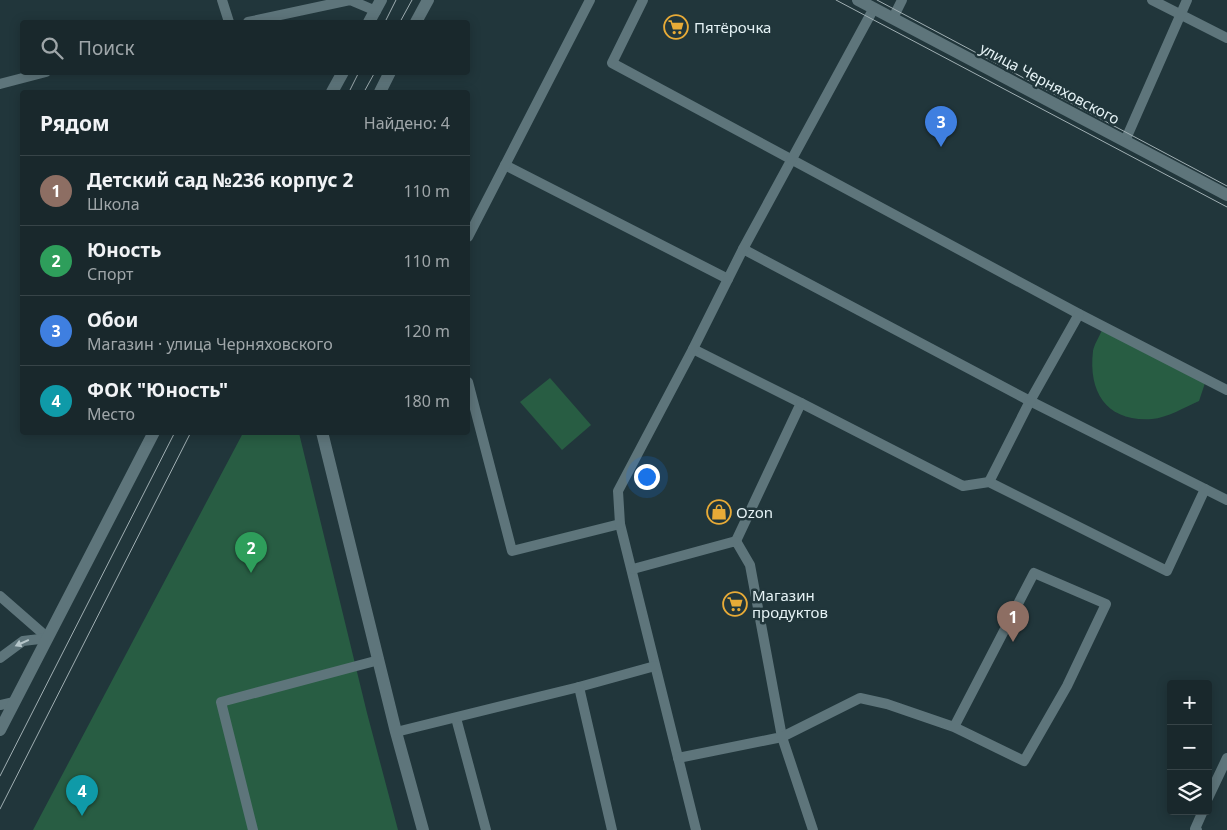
<!DOCTYPE html>
<html lang="ru">
<head>
<meta charset="utf-8">
<style>
	body { margin:0; font-family:"Noto Sans",sans-serif; background:#223034; color:#f1f3f6 }
	.controls { position:absolute; right:15px; bottom:15px; display:grid; overflow:hidden; border-radius:5px; box-shadow:0 2px 12px #0003 }
	.controls button { width:45px; height:45px; display:grid; place-items:center; padding:0; border:0; border-bottom:1px solid #374448; background:#19282c; color:#f1f3f6; font:25px sans-serif }
	.you { position:absolute; left:646px; top:476px; width:18px; height:18px; margin:-12px; border:4px solid #fff; border-radius:50%; background:#1a73e8; box-shadow:0 0 0 8px #1a73e833 }
	.badge { display:grid; place-items:center; width:32px; height:32px; border-radius:50%; background:#ea580c; color:#fff; font-size:16px; font-weight:700 }
	.pin { position:absolute; translate:-50% -41px; filter:drop-shadow(0 1px 2px #0008) }
	.pin::after { content:''; position:absolute; top:26px; width:18px; height:15px; background:inherit; clip-path:polygon(0 0,100% 0,50% 100%) }
	.list { margin:0; padding:0; list-style:none }
	h2 { display:flex; justify-content:space-between; align-items:center; height:65px; margin:0; padding:0 20px; font-size:21px }
	h2 small { font-size:16px; font-weight:400; color:#9fa6a9 }
	.list li { display:grid; grid-template-columns:32px 1fr auto; gap:15px; align-items:center; box-sizing:border-box; height:70px; padding:0 20px; border-top:1px solid #374448 }
	.list b { display:block; font-size:19px; white-space:nowrap }
	.list p { margin:0; font-size:16px; white-space:nowrap; color:#9fa6a9 }
	.list em { font-size:16px; font-style:normal; color:#9fa6a9 }
	.icon { flex:none; width:28px; height:28px; fill:none; stroke:currentColor; stroke-width:2; stroke-linecap:round; stroke-linejoin:round }
	.map { position:relative; flex:none; width:1227px; height:830px; overflow:hidden }
	.search { position:absolute; background:#19282c; box-shadow:0 2px 12px #0003; left:20px; top:20px; width:450px; height:55px; display:flex; align-items:center; gap:12px; box-sizing:border-box; padding:0 18px; border-radius:5px; color:#9fa6a9; font-size:19px }
	.panel { position:absolute; background:#19282c; box-shadow:0 2px 12px #0003; left:20px; top:90px; width:450px; height:345px; border-radius:5px }
	.map>svg:first-child { display:block }
	.green { fill:#285d43 }
	.lines { fill:none; stroke-linecap:round; stroke-linejoin:round }
	.service { stroke:#5e757b; stroke-width:10 }
	.minor { stroke:#5e757b; stroke-width:12 }
	.tertiary { stroke:#5e757b; stroke-width:12 }
	.tram { stroke:#a0afb3; stroke-width:1 }
	.oneway { fill:#b6c6ca }
	.labels { text-anchor:middle; dominant-baseline:central; stroke-width:5; stroke-linejoin:round; paint-order:stroke }
	.poi-label { font-size:15px; fill:#e5f2f5; stroke:#21363b; text-anchor:start }
	.street-label { font-size:15px; fill:#e5f2f5; stroke:#21363b }
</style>
</head>
<body>
<div class="map">
<svg width="1227" height="830" viewBox="0 0 1227 830">
	<rect width="100%" height="100%" fill="#21363b"/>
	<g class="green">
		<path d="M1102 330 1205 383 1199 401C1185 407 1167 418 1152 419 1108 422 1088 394 1093 351 1094 345 1099 337 1102 330Z"/>
		<polygon points="550,378 591,425 562,450 520,402"/>
		<polygon points="243,433 299,433 367,713 398,830 33,830"/>
	</g>
	<g class="lines">
		<g class="service">
			<polyline points="222,0 229,22"/>
			<polyline points="643,0 612,63 1079,314 1227,390"/>
			<polyline points="1152,0 1227,38"/>
			<polyline points="893,18 902,0"/>
			<polyline points="248,22 350,0 376,11"/>
			<polyline points="0,84 46,72"/>
			<polyline points="1125,141 1187,0"/>
			<polyline points="505,165 728,279"/>
			<polyline points="468,237 590,0"/>
			<polyline points="743,249 1030,401 1227,500"/>
			<polyline points="693,349 801,403 736,541"/>
			<polyline points="468,382 512,551 620,524 696,830"/>
			<polyline points="801,403 963,486 989,482 1167,571 1205,489"/>
			<polyline points="989,482 1030,401 1079,314"/>
			<polyline points="620,524 618,491 693,349 743,249 874,8"/>
			<polyline points="633,569 736,541 750,565 782,737 678,758"/>
			<polyline points="0,596 48,638"/>
			<polyline points="0,658 23,641 48,638"/>
			<polyline points="579,687 655,666"/>
			<polyline points="0,705 14,702"/>
			<polyline points="456,718 486,830"/>
			<polyline points="396,732 579,687 612,830"/>
			<polyline points="1208,798 1227,758"/>
			<polyline points="253,830 221,702 379,660"/>
			<polyline points="813,830 782,737 860,698 887,704 954,727 1024,761 1067,686 1106,604 1034,573 954,727"/>
			<polyline points="1197,830 1195,829 1203,811"/>
		</g>
		<g class="minor">
			<polyline points="858,0 1227,195"/>
			<polyline points="416,22 428,0"/>
			<polyline points="380,92 390,72"/>
			<polyline points="322,432 396,732 423,830"/>
		</g>
		<g class="tertiary">
			<polyline points="369,22 381,0"/>
			<polyline points="332,92 343,72"/>
			<polyline points="0,730 154,432"/>
		</g>
		<g class="tram">
			<polyline points="836,0 1227,207"/>
			<polyline points="877,0 1227,186"/>
			<polyline points="385,22 396,0"/>
			<polyline points="400,22 412,0"/>
			<polyline points="349,92 359,72"/>
			<polyline points="364,92 375,72"/>
			<polyline points="0,776 175,432"/>
			<polyline points="0,809 191,432"/>
		</g>
	</g>
	<defs><path id="oneway-solid" d="M-6-.8H1V-3.2L6.5 0L1 3.2V.8H-6Z" transform="scale(1.25)"/></defs>
	<use class="oneway" href="#oneway-solid" transform="translate(22 643) rotate(156)"/>
	<defs>
		<g id="supermarket-ring" transform="scale(1.25)"><circle r="9.5" fill="#21363b" stroke="#e8ab37" stroke-width="1.5"/><path d="M-6-5.5h2.5l.6 2H6L4.5 2H-2.5L-4.4-4H-6ZM-1.5 3.2a1.3 1.3 0 1 0 .1 0ZM3 3.2a1.3 1.3 0 1 0 .1 0Z" fill="#e8ab37"/></g>
		<g id="shop-ring" transform="scale(1.25)"><circle r="9.5" fill="#21363b" stroke="#e8ab37" stroke-width="1.5"/><path d="M-5-2.5h2.3a2.7 3.5 0 0 1 5.4 0H5L5.5 6h-11ZM-1.5-2.5h3a1.5 2.3 0 0 0-3 0Z" fill="#e8ab37"/></g>
	</defs>
	<g fill-rule="evenodd">
		<use href="#supermarket-ring" x="676" y="27"/>
		<use href="#shop-ring" x="719" y="512"/>
		<use href="#supermarket-ring" x="735" y="604"/>
	</g>
	<g class="labels">
		<g class="poi-label">
			<text x="694" y="27">Пятёрочка</text>
			<text x="736" y="512">Ozon</text>
			<text x="752" y="595">Магазин<tspan x="752" dy="17">продуктов</tspan></text>
		</g>
		<g class="street-label">
			<text transform="translate(1050 83) rotate(28)">улица Черняховского</text>
		</g>
	</g>
</svg>
<div class="controls">
<button>+</button>
<button>−</button>
<button><svg class="icon" aria-label="layers" viewBox="0 0 24 24"><path d="M12 4l9 5-9 5-9-5zM3 14l9 5 9-5"/></svg></button>
</div>
<div class="you"></div>
<div class="pin badge" style="left:1013px;top:642px;background:#8d6e63">1</div>
<div class="pin badge" style="left:251px;top:573px;background:#2e9e5b">2</div>
<div class="pin badge" style="left:941px;top:147px;background:#3f7fe0">3</div>
<div class="pin badge" style="left:82px;top:816px;background:#0f9aa8">4</div>
<div class="search"><svg class="icon" aria-label="search" viewBox="0 0 24 24"><circle cx="10" cy="10" r="6"/><path d="M15 15l6 6"/></svg>Поиск</div>
<section class="panel">
<h2>Рядом<small>Найдено: 4</small></h2>
<ul class="list">
<li><span class="badge" style="background:#8d6e63">1</span><div><b>Детский сад №236 корпус 2</b><p>Школа</p></div><em>110 m</em></li>
<li><span class="badge" style="background:#2e9e5b">2</span><div><b>Юность</b><p>Спорт</p></div><em>110 m</em></li>
<li><span class="badge" style="background:#3f7fe0">3</span><div><b>Обои</b><p>Магазин · улица Черняховского</p></div><em>120 m</em></li>
<li><span class="badge" style="background:#0f9aa8">4</span><div><b>ФОК &quot;Юность&quot;</b><p>Место</p></div><em>180 m</em></li>
</ul>
</section>
</div>
</body>
</html>
